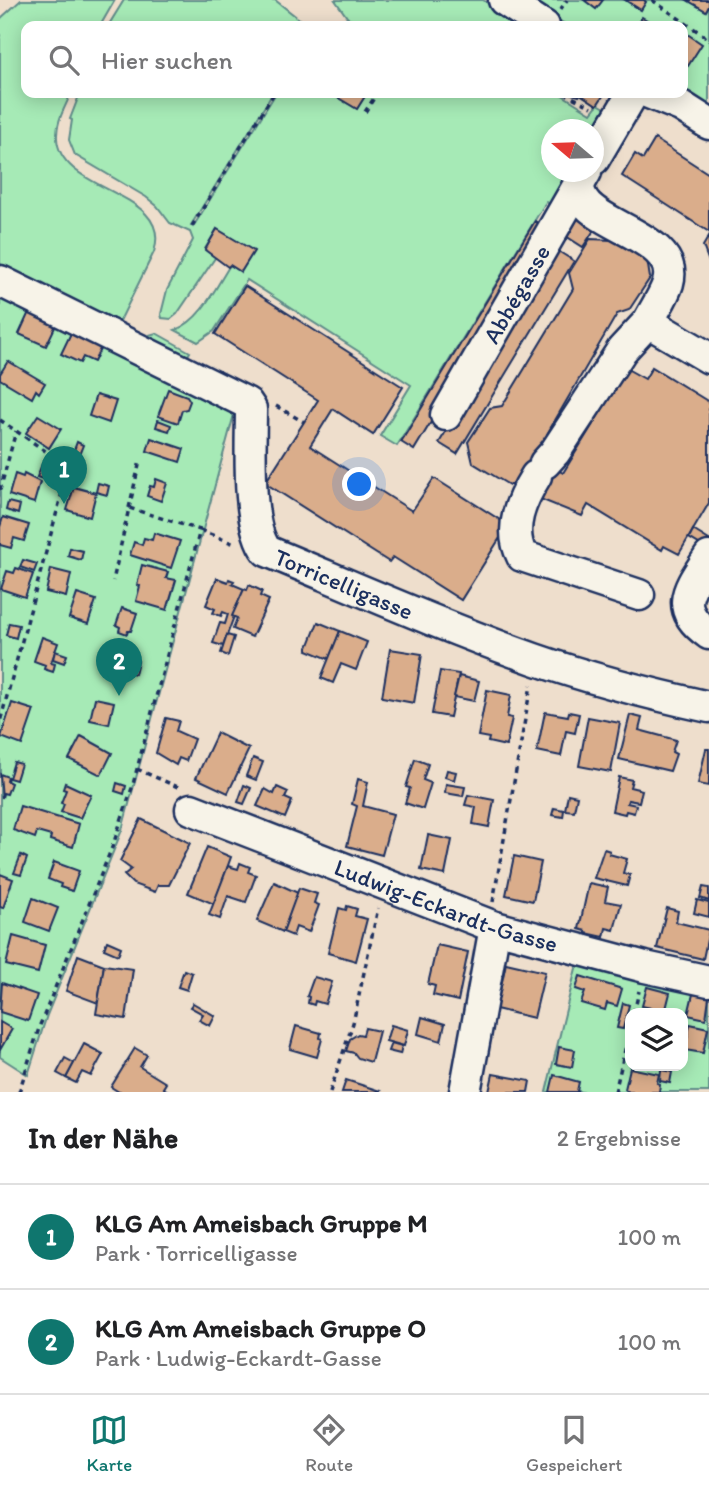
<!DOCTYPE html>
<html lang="de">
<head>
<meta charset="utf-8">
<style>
	body { margin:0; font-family:Itim,sans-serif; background:#f2f2f2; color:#202124 }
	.controls { position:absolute; right:21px; bottom:21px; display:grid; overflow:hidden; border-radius:14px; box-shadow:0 4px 18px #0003 }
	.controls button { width:63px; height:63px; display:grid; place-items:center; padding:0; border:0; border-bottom:2px solid #e0e0e0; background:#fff; color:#202124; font:35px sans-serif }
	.compass { position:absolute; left:541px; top:119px; width:63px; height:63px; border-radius:50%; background:#fff; box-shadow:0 4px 18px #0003; rotate:289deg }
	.you { position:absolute; left:360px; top:485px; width:24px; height:24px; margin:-18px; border:5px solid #fff; border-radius:50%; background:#1a73e8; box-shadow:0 0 0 10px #1a73e833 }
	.badge { display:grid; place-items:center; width:46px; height:46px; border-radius:50%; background:#0f766e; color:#fff; font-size:23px; font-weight:700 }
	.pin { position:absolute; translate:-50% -58px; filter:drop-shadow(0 2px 4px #0008) }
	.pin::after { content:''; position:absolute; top:37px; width:24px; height:21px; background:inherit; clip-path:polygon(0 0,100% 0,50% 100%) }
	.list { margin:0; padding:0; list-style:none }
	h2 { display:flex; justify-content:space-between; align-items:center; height:91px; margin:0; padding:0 28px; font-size:30px }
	h2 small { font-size:23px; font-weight:400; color:#757577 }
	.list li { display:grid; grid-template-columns:46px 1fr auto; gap:21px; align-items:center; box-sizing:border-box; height:105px; padding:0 28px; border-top:2px solid #e0e0e0 }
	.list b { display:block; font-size:26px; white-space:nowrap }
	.list p { margin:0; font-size:23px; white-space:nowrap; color:#757577 }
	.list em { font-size:23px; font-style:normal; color:#757577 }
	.icon { flex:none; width:38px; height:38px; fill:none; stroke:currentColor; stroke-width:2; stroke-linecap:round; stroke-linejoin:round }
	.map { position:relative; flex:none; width:709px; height:1092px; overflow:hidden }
	.search { position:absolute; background:#fff; box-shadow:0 4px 18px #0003; left:21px; right:21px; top:21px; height:77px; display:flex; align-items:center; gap:18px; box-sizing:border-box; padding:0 24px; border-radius:14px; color:#757577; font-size:26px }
	.sheet { height:301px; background:#fff }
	nav { display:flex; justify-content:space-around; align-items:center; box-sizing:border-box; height:98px; border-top:2px solid #e0e0e0; background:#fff; font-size:19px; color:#757577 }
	nav a { display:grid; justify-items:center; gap:4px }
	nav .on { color:#0f766e }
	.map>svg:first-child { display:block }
	.green { fill:#a6eab6; stroke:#608c8a; stroke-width:2; fill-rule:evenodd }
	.building { fill:#daad8b; stroke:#1b2f5e; stroke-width:2 }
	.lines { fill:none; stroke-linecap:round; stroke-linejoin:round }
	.minor-casing { stroke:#1b2f5e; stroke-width:35 }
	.path { stroke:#1b2f5e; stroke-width:3.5; stroke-dasharray:5 5; stroke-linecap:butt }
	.minor { stroke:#f7f3e8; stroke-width:30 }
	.labels { text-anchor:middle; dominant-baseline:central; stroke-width:6; stroke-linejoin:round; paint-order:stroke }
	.street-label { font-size:24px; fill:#1b2f5e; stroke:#f7f3e8 }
</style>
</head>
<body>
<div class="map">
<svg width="709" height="1092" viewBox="0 0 709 1092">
	<rect width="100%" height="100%" fill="#eedecc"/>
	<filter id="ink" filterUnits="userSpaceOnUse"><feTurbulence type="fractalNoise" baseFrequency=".0143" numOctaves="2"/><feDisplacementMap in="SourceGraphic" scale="14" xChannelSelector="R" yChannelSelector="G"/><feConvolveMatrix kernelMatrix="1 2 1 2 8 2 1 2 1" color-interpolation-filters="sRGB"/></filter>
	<g filter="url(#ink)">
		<g class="green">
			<path d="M21 0H115L100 26H26V93H71C65 108 56 121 57 138 59 193 174 190 154 252L116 329 0 274V19Z"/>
			<polygon points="124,0 275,0 308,26 108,26"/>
			<polygon points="335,0 483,0 524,26 358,26 347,17"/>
			<polygon points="527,0 709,0 709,107 683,93 683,26 568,26"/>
			<path d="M80 93H273L191 225 193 227 276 93H330L357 109 367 93H559L591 113 598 104 605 108 593 129 552 130V172H570L551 205 546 202 397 446 380 436 411 385 247 280 214 331 198 342 175 330C201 321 216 287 230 265L241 271 253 251 217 229 205 249 216 256 215 258 177 314 171 319 162 318 161 314 167 290 193 240 190 232 170 223 157 206 146 197 75 155 69 140 72 120 70 119Z"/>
			<polygon points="0,289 236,407 122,830 47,1015 28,1075 0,1057"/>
			<polygon points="156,333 190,352 183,363 142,337"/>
			<path d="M577 964 709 994V1092H546ZM630 1013H683V1066H630Z"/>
		</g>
		<g class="building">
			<polygon points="584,0 603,0 596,9"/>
			<polygon points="625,0 644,0 646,2 641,10"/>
			<polygon points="687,0 709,0 709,5 706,11"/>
			<polygon points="642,17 657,26 636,26"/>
			<polygon points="683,31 702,44 688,66 683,63"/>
			<polygon points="330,93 367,93 357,109"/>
			<polygon points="569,93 605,93 597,105 580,94 579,96"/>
			<polygon points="655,139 709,174 709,232 622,176 635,154 643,159"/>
			<polygon points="572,208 598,224 583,247 558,231"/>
			<polygon points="535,221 548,229 414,450 401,442"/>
			<polygon points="217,229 254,251 241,272 230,265 228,267 205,250"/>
			<polygon points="709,236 709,262 703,246"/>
			<polygon points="590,239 612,240 647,259 650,278 629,310 617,314 547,434 551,446 541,460 563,473 627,369 645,379 652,367 709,402 709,503 679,554 664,546 662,550 588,505 582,516 540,499 542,494 527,479 509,485 473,463 468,442 490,408 502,406 573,289 569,273"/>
			<polygon points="550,246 574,261 457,454 439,443 524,302"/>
			<polygon points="245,286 403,387 373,435 333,409 310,446 412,511 434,478 508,525 461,600 393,557 389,562 265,483 318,400 215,334"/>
			<polygon points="29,312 56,325 46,346 19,334"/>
			<polygon points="71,333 101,347 94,362 83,357 80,363 61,354"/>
			<polygon points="8,361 45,383 39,393 36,390 32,398 0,379 0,374"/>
			<polygon points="168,389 187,396 190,401 187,409 182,410 178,423 158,416"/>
			<polygon points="96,395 116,401 109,423 89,416"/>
			<polygon points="38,415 61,429 49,448 26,433"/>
			<polygon points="158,420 171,425 169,431 156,427"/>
			<polygon points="151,438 184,449 180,462 147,451"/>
			<polygon points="77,442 83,445 79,455 73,453"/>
			<polygon points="46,461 57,465 55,476 63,479 62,485 37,477 42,464 45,465"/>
			<polygon points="15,474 23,477 24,474 40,482 34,503 9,495"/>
			<polygon points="156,479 167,483 161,501 147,496 150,486 154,487"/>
			<polygon points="98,483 109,486 107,495 96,492"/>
			<polygon points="74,487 96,493 90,517 67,510"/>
			<polygon points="8,502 20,505 18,514 6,510"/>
			<polygon points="3,517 29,525 24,541 14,538 11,548 0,545 0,527"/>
			<polygon points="693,530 709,540 709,550 689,538"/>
			<polygon points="154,533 180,541 171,568 130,555 134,542 142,545 144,538 152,540"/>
			<polygon points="70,548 83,551 81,560 68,556"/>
			<polygon points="23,560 37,564 34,572 20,567"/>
			<polygon points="142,565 168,572 166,578 176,580 167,610 136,601 140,586 137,585"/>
			<polygon points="16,568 33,574 25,597 1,589 7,571 14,573"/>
			<polygon points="51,569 71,574 66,597 46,592"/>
			<polygon points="217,578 228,582 229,579 234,581 232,584 244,589 223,646 213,643 220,623 225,624 228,614 223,612 221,616 213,613 215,609 206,605"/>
			<polygon points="249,585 262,591 260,596 269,600 252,637 233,629 237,618 232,616 244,589 247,590"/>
			<polygon points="77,594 96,600 88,624 69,618"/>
			<polygon points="122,608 137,613 131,631 128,631 127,634 119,631 120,627 116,625"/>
			<polygon points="318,622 340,631 329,659 307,650"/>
			<polygon points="9,623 19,625 16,638 6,635"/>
			<polygon points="340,631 367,642 356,670 341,664 333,683 321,678"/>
			<polygon points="227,635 234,637 228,656 221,653"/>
			<polygon points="42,637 58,643 51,663 55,664 53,672 44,669 45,665 34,661"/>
			<polygon points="106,648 128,654 127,658 138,661 135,674 102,665"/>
			<polygon points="390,649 422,654 414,703 382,697"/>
			<polygon points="55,651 67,655 64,663 53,659"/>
			<polygon points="440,671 459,674 450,717 432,714"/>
			<polygon points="459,676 479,681 474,701 454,697"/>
			<polygon points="487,690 511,695 507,717 512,718 506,746 488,742 489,738 478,736"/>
			<polygon points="95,698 114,702 109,724 90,720"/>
			<polygon points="12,703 34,710 22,745 1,737"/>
			<polygon points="545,712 568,716 569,712 579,714 575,733 566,731 561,756 537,751"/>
			<polygon points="630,715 642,718 639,730 676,740 672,752 676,754 670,771 619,759"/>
			<polygon points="588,717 620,723 611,772 579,766"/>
			<polygon points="166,718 179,721 176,731 194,739 186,761 179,758 176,765 156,753"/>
			<polygon points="217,733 249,749 228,793 196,778"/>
			<polygon points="81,736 112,753 101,775 69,759"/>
			<polygon points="706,749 709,749 709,786 698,784"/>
			<polygon points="253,758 263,762 256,780 246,776"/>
			<polygon points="415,759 428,764 423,780 431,783 423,809 405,803 410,788 406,787"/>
			<polygon points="14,762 21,764 16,780 9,778"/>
			<polygon points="447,770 456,772 454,780 445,777"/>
			<polygon points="0,774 8,777 7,781 11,783 7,794 3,793 2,798"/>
			<polygon points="619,777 632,780 630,787 642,790 639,802 628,800 627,803 636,805 634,813 626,811 625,814 612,811"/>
			<polygon points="358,779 368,782 363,806 393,814 382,855 347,846 357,806 352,804"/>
			<polygon points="65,783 91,795 80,818 61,812 64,804 61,803 66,790 63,789"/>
			<polygon points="117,783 126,786 124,794 115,791"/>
			<polygon points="446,784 465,787 463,796 445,793"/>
			<polygon points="244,785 251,788 244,804 238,802"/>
			<polygon points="277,787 288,792 285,798 292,801 285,818 257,806 265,789 274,794"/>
			<polygon points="568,794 577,796 574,811 565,810"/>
			<polygon points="468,795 494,800 489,827 473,824 476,807 465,805"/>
			<polygon points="20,806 79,824 73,847 50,840 51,836 37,832 35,838 13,830"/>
			<polygon points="554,808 564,810 563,817 552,815"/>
			<polygon points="141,819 190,843 169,885 158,885 155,892 133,884 124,875 131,869 120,861"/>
			<polygon points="428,835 452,840 445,875 421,870"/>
			<polygon points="207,847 231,857 214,904 188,893"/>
			<polygon points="604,849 610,851 609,854 627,859 623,873 630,875 627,886 594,878"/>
			<polygon points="21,855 27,858 21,875 14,873"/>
			<polygon points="514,856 541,862 533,901 506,895"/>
			<polygon points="54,862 79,871 72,891 60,887 61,884 48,879"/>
			<polygon points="240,863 250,867 248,872 256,875 246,902 228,896 220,919 209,915 228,866 238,869"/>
			<polygon points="0,874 13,879 3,908 0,907"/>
			<polygon points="274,882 298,893 283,932 257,921"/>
			<polygon points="589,883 608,887 605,901 621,904 614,930 606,928 604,937 586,933 586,931 579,929"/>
			<polygon points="703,887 709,888 709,901 700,898"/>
			<polygon points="299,888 317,894 314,903 319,905 309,932 296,927 293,936 283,932"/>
			<polygon points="33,898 58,908 49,931 25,922"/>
			<polygon points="697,900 709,903 709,917 694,913"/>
			<polygon points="347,906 357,909 355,916 367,919 356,961 328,953 339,908 346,910"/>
			<polygon points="667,908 678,911 676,922 709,930 703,959 657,948"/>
			<polygon points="13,936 45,945 38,973 6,965"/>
			<polygon points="107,941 121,947 118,955 104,949"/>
			<polygon points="437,945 468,952 458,1001 433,995 435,986 428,984"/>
			<polygon points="78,955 104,965 98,1003 66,991"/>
			<polygon points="506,963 545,972 534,1018 496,1009"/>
			<polygon points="104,965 133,969 126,1019 96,1014"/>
			<polygon points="184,970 192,973 187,990 178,987"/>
			<polygon points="580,976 622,989 617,1006 607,1003 605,1010 581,1003 585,992 576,989"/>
			<polygon points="314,977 332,982 325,1004 315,1001 314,1005 308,1003 309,997 307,996"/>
			<polygon points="2,983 37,995 28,1021 0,1012"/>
			<polygon points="647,987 670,993 665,1013 650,1013 651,1008 642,1006"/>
			<polygon points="693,994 709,997 706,1019 688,1015"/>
			<polygon points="193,1003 215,1016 210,1026 199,1020 203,1014 190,1007"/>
			<polygon points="623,1003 629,1005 623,1029 617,1028"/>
			<polygon points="422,1017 445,1024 441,1041 418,1034"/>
			<polygon points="0,1022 12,1029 0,1050"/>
			<polygon points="690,1024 708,1028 703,1053 685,1050"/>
			<polygon points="391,1025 408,1030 404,1046 386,1041"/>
			<polygon points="296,1026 321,1033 320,1038 322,1039 317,1057 290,1049"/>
			<polygon points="365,1028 379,1031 371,1062 358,1058 354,1053 346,1051 350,1039 358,1034 363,1035"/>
			<polygon points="391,1043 402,1046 400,1054 388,1051"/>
			<polygon points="84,1044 103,1054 91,1076 82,1072 76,1083 66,1078"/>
			<polygon points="559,1047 575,1050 572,1067 556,1064"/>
			<polygon points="135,1048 147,1055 140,1067 166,1083 163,1088 170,1092 119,1092 111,1087"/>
			<polygon points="65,1058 74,1063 66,1078 57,1073"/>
			<polygon points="630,1068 659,1074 657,1083 660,1084 659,1092 629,1092 625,1089"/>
			<polygon points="661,1070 672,1072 670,1083 660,1081"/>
			<polygon points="493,1074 530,1081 528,1092 489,1092"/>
			<polygon points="554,1075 579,1082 577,1091 581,1092 550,1092"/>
			<polygon points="346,1080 380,1091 379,1092 342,1092"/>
		</g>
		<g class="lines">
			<g class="minor-casing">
				<g id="minor">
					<polyline points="504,0 544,26"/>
					<polyline points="649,93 681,106 709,124"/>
					<polyline points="594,159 633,93"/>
					<path d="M579 184C579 187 579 191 581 195 592 227 681 237 668 283 664 296 654 310 648 322L709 358"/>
					<path id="s1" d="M0 281 247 403 251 409C251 444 246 526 267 551 356 588 444 627 534 659 591 679 650 694 709 707"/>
					<path id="s2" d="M446 415 586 172"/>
					<polyline points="545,463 555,452 622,350 648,322"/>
					<path d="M536 476C521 500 508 529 522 556L639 595"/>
					<path d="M709 557C690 587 671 608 709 634"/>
					<path id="s3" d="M191 809 495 927 645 967 709 981"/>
					<polyline points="465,1092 495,927"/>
				</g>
			</g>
			<g class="path">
				<polyline points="652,0 709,39"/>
				<polyline points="560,10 567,0"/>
				<polyline points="564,93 592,107"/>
				<polyline points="365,112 376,95"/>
				<polyline points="192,226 274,93"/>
				<polyline points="276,406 304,422"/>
				<polyline points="0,420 69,467 0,722"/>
				<polyline points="0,490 16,431"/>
				<polyline points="129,508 140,461"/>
				<polyline points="200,530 237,545"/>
				<polyline points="137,769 180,788"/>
				<polyline points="493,902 531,685"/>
				<polyline points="634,1013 639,991"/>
				<polyline points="19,1092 40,1025 113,845 132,788 200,530 129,508 113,581"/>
				<polyline points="330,1092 353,1023 378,908"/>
				<polyline points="615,1092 630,1029"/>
			</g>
			<use href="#minor" class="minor"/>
		</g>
	</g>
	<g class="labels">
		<g class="street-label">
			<text stroke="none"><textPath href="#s2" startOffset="140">Abbégasse</textPath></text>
			<text stroke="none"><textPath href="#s1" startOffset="511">Torricelligasse</textPath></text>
			<text stroke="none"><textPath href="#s3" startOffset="273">Ludwig-Eckardt-Gasse</textPath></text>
		</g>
	</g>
</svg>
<div class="controls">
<button><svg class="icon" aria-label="layers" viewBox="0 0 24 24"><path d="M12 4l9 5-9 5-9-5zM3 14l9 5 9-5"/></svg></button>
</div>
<svg class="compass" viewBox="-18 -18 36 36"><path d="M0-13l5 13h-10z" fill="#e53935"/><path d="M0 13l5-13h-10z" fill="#757577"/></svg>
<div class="you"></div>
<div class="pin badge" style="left:64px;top:504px">1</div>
<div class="pin badge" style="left:119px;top:696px">2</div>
<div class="search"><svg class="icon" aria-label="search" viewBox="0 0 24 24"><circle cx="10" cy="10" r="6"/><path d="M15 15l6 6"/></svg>Hier suchen</div>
</div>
<section class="sheet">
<h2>In der Nähe<small>2 Ergebnisse</small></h2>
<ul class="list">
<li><span class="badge">1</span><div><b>KLG Am Ameisbach Gruppe M</b><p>Park · Torricelligasse</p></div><em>100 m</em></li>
<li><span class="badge">2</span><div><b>KLG Am Ameisbach Gruppe O</b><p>Park · Ludwig-Eckardt-Gasse</p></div><em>100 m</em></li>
</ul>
</section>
<nav>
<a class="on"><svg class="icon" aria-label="map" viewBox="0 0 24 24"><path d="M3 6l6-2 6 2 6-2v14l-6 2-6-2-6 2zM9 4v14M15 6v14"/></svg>Karte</a>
<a><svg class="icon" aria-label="directions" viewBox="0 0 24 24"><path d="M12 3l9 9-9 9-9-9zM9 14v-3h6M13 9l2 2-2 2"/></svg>Route</a>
<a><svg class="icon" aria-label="saved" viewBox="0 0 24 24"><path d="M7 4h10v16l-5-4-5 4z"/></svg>Gespeichert</a>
</nav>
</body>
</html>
